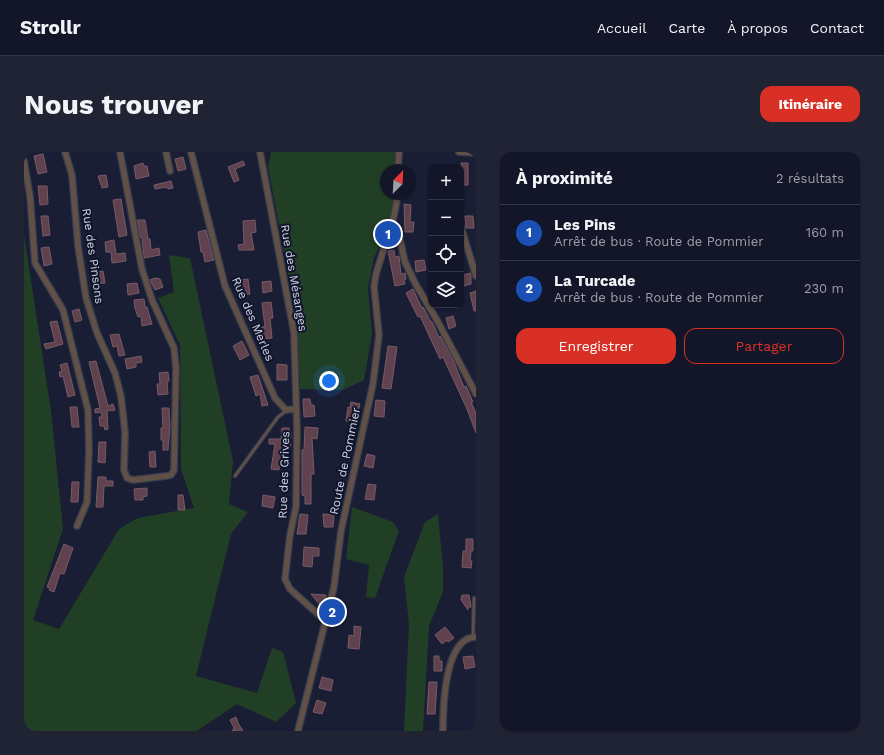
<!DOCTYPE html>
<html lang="fr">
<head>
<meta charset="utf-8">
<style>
	body { margin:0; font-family:"Work Sans",sans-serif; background:#202334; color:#f1f3f6 }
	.controls { position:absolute; right:12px; top:12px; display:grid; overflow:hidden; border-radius:8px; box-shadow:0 1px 3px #0004 }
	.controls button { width:36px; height:36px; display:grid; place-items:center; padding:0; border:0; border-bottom:1px solid #323545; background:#131628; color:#f1f3f6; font:20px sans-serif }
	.compass { position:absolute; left:356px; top:12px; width:36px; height:36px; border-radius:50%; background:#131628; box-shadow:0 1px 3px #0004; rotate:24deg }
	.you { position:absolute; left:305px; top:229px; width:14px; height:14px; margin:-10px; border:3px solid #fff; border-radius:50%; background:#1a73e8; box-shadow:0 0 0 6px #1a73e833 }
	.badge { display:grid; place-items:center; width:26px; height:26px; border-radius:50%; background:#d93025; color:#fff; font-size:13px; font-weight:700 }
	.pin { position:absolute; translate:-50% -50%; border:2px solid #fff; box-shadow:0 1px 4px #0006 }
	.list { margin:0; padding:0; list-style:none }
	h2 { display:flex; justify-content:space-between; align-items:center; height:52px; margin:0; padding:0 16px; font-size:17px }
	h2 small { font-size:13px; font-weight:400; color:#9d9fa8 }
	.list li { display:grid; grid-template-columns:26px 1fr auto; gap:12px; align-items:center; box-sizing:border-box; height:56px; padding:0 16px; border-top:1px solid #323545 }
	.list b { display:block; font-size:15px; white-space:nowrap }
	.list p { margin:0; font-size:13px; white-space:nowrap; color:#9d9fa8 }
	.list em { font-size:13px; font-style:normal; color:#9d9fa8 }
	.actions { display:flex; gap:8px; padding:12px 16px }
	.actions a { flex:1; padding:9px 0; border:1px solid #d93025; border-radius:12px; text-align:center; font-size:14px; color:#d93025 }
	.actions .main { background:#d93025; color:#fff }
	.icon { flex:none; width:22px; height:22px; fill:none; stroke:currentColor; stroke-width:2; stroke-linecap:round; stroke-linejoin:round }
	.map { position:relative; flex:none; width:452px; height:579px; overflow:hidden; border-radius:12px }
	header { display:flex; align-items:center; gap:24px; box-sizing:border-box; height:56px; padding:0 20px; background:#131628; border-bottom:1px solid #323545 }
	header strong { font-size:19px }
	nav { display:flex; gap:22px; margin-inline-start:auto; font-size:14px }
	.intro { display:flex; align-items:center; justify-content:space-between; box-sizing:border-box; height:96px; padding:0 24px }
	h1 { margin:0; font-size:28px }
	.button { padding:10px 18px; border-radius:12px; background:#d93025; color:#fff; font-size:14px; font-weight:700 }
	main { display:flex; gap:24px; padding:0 24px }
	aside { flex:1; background:#131628; border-radius:12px; box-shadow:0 1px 3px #0004 }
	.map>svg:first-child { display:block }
	.green { fill:#213f24 }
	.building { fill:#5f424e; stroke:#795a67 }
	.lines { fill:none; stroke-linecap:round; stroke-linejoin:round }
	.service-casing { stroke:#363b51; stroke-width:4.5 }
	.minor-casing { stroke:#363b51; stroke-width:8 }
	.service { stroke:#605046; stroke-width:2.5 }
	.minor { stroke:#605046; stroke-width:5.5 }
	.labels { text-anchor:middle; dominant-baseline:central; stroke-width:4; stroke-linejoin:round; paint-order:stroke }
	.street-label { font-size:12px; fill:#ced2e2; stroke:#11152b }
</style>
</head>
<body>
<header>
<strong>Strollr</strong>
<nav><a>Accueil</a><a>Carte</a><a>À propos</a><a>Contact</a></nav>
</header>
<div class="intro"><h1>Nous trouver</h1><a class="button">Itinéraire</a></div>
<main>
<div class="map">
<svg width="452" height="579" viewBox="0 0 452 579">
	<rect width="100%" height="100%" fill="#191e35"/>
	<g class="green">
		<polygon points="247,0 374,0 373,18 362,18 362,42 372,42 367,67 350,106 344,136 348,182 340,228 319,238 276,237 273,169 244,15"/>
		<polygon points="0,83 27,259 39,377 9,468 35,477 95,377 114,366 170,356 157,317 156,193 134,146 150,140 145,103 166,106 209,309 205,352 224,360 207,382 172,524 233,541 248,496 259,500 272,551 252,570 213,552 173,579 0,579"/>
		<polygon points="328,355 369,370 375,379 351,446 342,445 345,413 322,407"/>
		<polygon points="414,362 419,415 419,440 405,474 399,579 380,579 385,473 380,425 401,370"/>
	</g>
	<g class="building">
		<polygon points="19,2 23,20 14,22 10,4"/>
		<polygon points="159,5 162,17 154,19 151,7"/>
		<polygon points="219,9 221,13 211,17 215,28 210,30 204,15"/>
		<polygon points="119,11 120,14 123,14 125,24 112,27 110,14"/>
		<polygon points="437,11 444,11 444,33 439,33"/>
		<polygon points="82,23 84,35 78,36 74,24"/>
		<polygon points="147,29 149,36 144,37 143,35 131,37 130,33"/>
		<polygon points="14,34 23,34 24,52 16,53"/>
		<polygon points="97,47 103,83 95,85 89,48"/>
		<polygon points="380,52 387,53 386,70 390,70 389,80 381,80"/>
		<polygon points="17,64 24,64 26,83 19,84"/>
		<polygon points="441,64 449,64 450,76 442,76"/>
		<polygon points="113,68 121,68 124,87 126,87 127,98 135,96 136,103 120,106 118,85 116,86"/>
		<polygon points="231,68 232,80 227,81 230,98 215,98 214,93 220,92 219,69"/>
		<polygon points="182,78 190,108 181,110 179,100 177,100 174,80"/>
		<polygon points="90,88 92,102 101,101 102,109 88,111 87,100 82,100 81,90"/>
		<polygon points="25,95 28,112 20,114 17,96"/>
		<polygon points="370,98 371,105 375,104 377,122 381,121 382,127 380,128 381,132 371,134 364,99"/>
		<polygon points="400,108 402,118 392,120 391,109"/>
		<polygon points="79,119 81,131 69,132 68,121"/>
		<polygon points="447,121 447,132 440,134 438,123"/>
		<polygon points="131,126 136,127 139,135 131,138 126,128"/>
		<polygon points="224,127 226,142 218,143 216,128"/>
		<polygon points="247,129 248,139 239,141 238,130"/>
		<polygon points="113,131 115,141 104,143 103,132"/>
		<polygon points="389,137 396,152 398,156 399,155 407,170 408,170 415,185 416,184 428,205 440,235 442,234 449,250 447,250 452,261 452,281 443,257 419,205 416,207 396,164 394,165 382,141"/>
		<polygon points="452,139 452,159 450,159 446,141"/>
		<polygon points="120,147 121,155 123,155 128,172 118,174 117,164 114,165 111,156 110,148"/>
		<polygon points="247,150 249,166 246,166 248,186 238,187 237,175 241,175 238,151"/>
		<polygon points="55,157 58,168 51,170 48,159"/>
		<polygon points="429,164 432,174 425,177 422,166"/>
		<polygon points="33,169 39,192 22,197 20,192 31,190 26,170"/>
		<polygon points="95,182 101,203 95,204 93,194 89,195 86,183"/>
		<polygon points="218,189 225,203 216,208 209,194"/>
		<polygon points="364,194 373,195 367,237 358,236"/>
		<polygon points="117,204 118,210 112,211 112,215 103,217 101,207"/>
		<polygon points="72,209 84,254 89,252 91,258 83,259 84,277 81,278 80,274 76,274 75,265 78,265 77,260 71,261 71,257 76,256 65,210"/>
		<polygon points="43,211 51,243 44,245 39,224 36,225 35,220 38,219 36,213"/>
		<polygon points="253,212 263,213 263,228 253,228"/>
		<polygon points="144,220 145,229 143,230 144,242 134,243 133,232 136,232 135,221"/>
		<polygon points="234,223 244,253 238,254 236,242 232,244 226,225"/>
		<polygon points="279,247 286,247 287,253 290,253 291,264 280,265"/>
		<polygon points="352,248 361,249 360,265 350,264"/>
		<polygon points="327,250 336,252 331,270 322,269 324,255 326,256"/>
		<polygon points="46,255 53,255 55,275 48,275"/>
		<polygon points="138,256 145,256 146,274 144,298 139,298 139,288 137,288 137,276 139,276"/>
		<polygon points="281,275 294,276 293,287 288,286 290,322 287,322 287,352 281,352 281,344 278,343 278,298 280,298"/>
		<polygon points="258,276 265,276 265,279 267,280 266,296 261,296 260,310 256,309 255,318 247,317 251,292 245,292 245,287 257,287"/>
		<polygon points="75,290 82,290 81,311 74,310"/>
		<polygon points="131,299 132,315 126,315 125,300"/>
		<polygon points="343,302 351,304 349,316 340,314"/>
		<polygon points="74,325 82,325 82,329 89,329 89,334 80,334 79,355 72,355"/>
		<polygon points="48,330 55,330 54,350 47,350"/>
		<polygon points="344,332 352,333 350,348 341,347"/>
		<polygon points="123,336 123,344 119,345 119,348 111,348 110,337"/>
		<polygon points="154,343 159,343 161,358 154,358"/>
		<polygon points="239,343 251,345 249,356 238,354"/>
		<polygon points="276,362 284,363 282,382 273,382"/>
		<polygon points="299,362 310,363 309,375 300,375"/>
		<polygon points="442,387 449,387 449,399 447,399 446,409 448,409 447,416 438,415 439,399 442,399"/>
		<polygon points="40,392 49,396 40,422 36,421 30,440 25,438 26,436 23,435"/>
		<polygon points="280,395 295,396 295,404 289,404 288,415 279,414"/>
		<polygon points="287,442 302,443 299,454 296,453"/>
		<polygon points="438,443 445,443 447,455 444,455 444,458 437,448"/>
		<polygon points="330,474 337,475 335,497 324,496 325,483 330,484"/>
		<polygon points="421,475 430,486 424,490 423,488 418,492 411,483"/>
		<polygon points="410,504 415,504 415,509 418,509 418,519 410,519"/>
		<polygon points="449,504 451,515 441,517 439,505"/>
		<polygon points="298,525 309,528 307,539 295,536"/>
		<polygon points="405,530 413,530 411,562 403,562"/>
		<polygon points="293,548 302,551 298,562 289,560"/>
		<polygon points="212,565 214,571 219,579 208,579 210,576 206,568"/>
	</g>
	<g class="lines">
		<g class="service-casing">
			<g id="service">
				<polyline points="211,324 254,265 262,259"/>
				<polyline points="449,485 450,446"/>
			</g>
		</g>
		<g class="minor-casing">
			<g id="minor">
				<polyline points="41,0 48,23 54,94 62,146 73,181 91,221 97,244 101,280 100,318 103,326 109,328 142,324 147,323 150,318 152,216 150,196 128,148 118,117 96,0"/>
				<polyline points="142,0 146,19"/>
				<polyline points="167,0 201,134 251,246 262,258 271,257"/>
				<polyline points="236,0 270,181 273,278 272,355 266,383 261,427 266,437 296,464 302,467"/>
				<polyline points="435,0 452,1"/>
				<polyline points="0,9 6,44 11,111 39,158 64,258 65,298 63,350 53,374"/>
				<polyline points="374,18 375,0"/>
				<polyline points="368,73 374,79 381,110 391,131 414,170 452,242"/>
				<polyline points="437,75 452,124"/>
				<polyline points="274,579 310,435 317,379 349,232 355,183 350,134 352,122 370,64 374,42"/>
				<path d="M419 579C419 557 420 485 452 485"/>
			</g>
		</g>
		<use href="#service" class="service"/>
		<use href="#minor" class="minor"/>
	</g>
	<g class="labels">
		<g class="street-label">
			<text transform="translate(69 104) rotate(82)">Rue des Pinsons</text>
			<text transform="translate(270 126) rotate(80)">Rue des Mésanges</text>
			<text transform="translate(229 167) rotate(67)">Rue des Merles</text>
			<text transform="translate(321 309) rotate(-78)">Route de Pommier</text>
			<text transform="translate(260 323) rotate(-88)">Rue des Grives</text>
		</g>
	</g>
</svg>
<div class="controls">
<button>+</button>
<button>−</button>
<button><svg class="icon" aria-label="locate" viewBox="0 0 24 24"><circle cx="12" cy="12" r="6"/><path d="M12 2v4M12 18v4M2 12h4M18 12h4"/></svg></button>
<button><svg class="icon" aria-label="layers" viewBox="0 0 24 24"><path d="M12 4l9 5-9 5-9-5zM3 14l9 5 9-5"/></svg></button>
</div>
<svg class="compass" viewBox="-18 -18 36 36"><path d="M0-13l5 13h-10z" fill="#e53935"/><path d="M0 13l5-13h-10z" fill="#9d9fa8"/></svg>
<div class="you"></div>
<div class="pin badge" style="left:364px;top:82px;background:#1a4fb4">1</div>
<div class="pin badge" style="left:308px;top:460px;background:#1a4fb4">2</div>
</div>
<aside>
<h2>À proximité<small>2 résultats</small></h2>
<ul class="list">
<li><span class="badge" style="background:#1a4fb4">1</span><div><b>Les Pins</b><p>Arrêt de bus · Route de Pommier</p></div><em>160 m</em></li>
<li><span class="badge" style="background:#1a4fb4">2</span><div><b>La Turcade</b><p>Arrêt de bus · Route de Pommier</p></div><em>230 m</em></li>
</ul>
<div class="actions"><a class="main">Enregistrer</a><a>Partager</a></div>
</aside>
</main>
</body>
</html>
